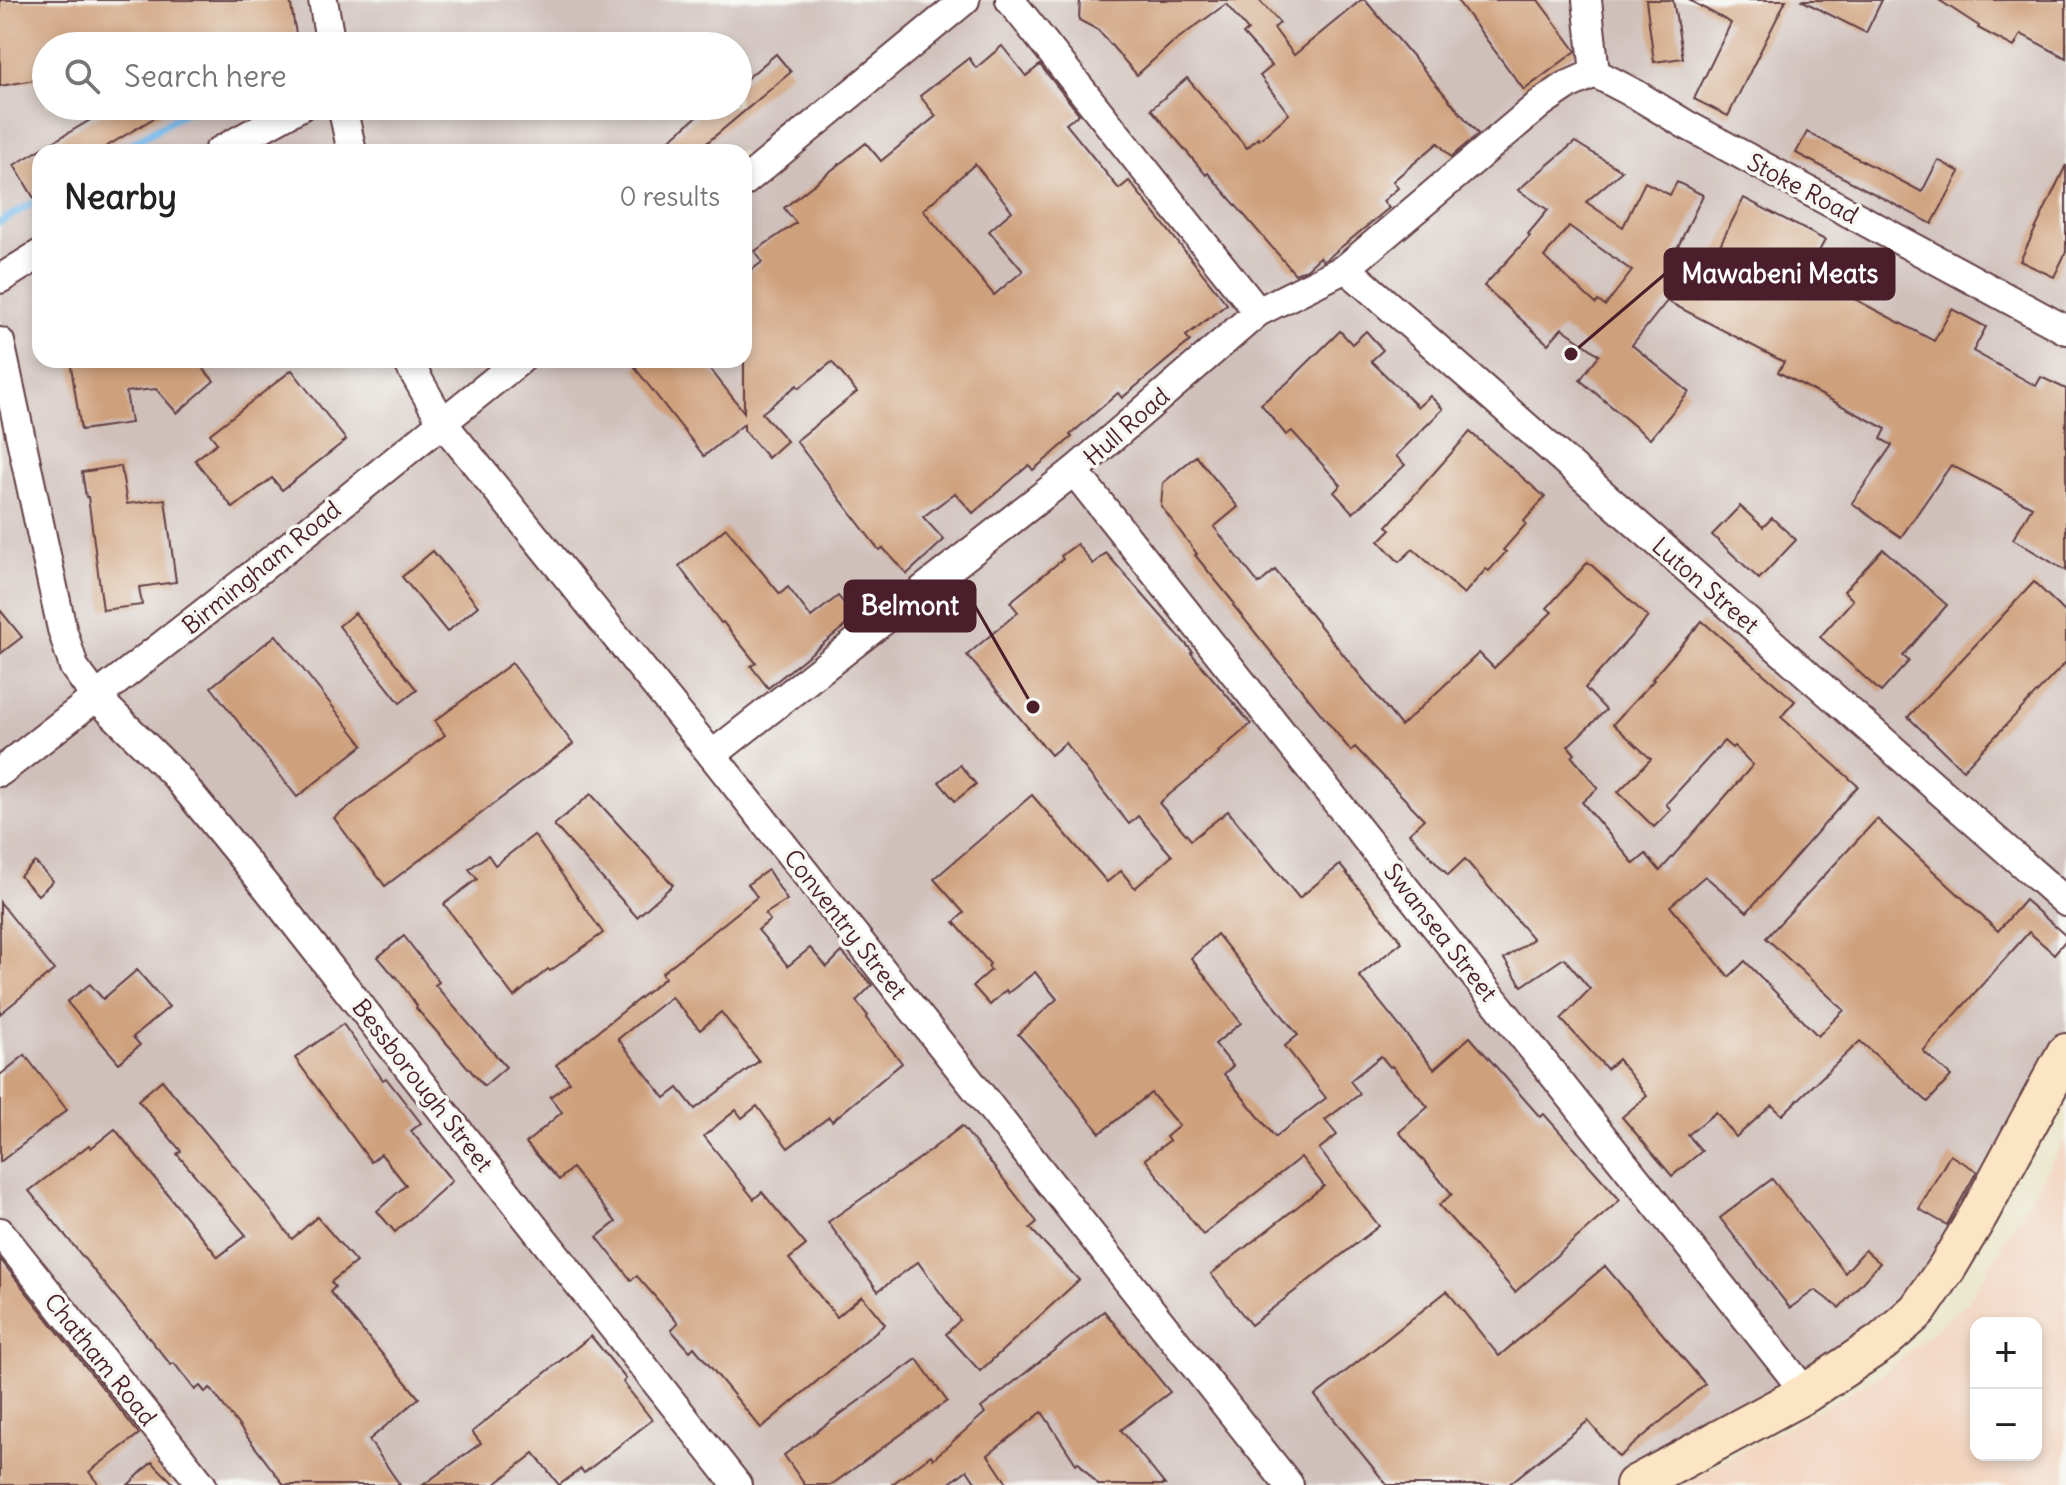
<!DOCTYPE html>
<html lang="en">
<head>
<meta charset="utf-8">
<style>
	body { margin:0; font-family:Delius,sans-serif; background:#f2f2f2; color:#222 }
	.controls { position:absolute; right:24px; bottom:24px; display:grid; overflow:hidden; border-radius:16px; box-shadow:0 4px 12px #0003 }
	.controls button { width:72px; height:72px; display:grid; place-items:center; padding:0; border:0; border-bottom:2px solid #e0e0e0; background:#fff; color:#222; font:40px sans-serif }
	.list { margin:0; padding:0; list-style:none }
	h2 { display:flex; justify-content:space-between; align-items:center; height:104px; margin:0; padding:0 32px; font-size:34px }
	h2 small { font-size:26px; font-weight:400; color:#767676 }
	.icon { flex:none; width:44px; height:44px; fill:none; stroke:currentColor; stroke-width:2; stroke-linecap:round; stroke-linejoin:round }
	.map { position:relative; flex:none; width:2066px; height:1485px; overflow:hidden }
	.search { position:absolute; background:#fff; box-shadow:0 4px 12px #0003; left:32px; top:32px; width:720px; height:88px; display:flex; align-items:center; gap:20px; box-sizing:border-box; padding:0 28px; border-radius:44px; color:#767676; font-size:30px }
	.panel { position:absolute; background:#fff; box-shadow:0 4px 12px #0003; left:32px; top:144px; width:720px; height:224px; border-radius:24px }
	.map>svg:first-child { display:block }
	.built { fill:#f3d4bf; fill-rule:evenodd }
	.industrial { fill:#cfc0bb; fill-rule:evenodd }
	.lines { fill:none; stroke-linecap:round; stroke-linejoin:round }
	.stream { stroke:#79bdef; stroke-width:7 }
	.building { fill:#cfa07b; fill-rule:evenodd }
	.street-casing { stroke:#623d43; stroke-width:32 }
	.secondary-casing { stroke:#623d43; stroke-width:42 }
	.street { stroke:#fff; stroke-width:28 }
	.secondary { stroke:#fce5c4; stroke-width:38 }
	.labels { text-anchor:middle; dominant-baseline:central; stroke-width:7; stroke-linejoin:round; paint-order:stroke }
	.street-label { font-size:24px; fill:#4a1f2b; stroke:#f6f6f2 }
	.leader { fill:none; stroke:#4a1f2b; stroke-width:3 }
	.callout-dot { fill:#4a1f2b; stroke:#f6f6f2; stroke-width:3 }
	.callout { fill:#4a1f2b; stroke:#4a1f2b; stroke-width:3 }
	.callout-label { font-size:26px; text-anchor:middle; font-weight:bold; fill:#fff }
</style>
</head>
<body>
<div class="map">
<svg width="2066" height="1485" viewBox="0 0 2066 1485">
	<rect width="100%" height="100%" fill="#f6f6f2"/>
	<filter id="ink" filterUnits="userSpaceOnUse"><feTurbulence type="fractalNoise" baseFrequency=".0125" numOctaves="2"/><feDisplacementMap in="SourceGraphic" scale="16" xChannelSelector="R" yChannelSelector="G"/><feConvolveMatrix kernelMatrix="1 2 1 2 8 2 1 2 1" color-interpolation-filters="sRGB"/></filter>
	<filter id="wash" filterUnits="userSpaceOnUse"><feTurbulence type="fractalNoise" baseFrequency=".006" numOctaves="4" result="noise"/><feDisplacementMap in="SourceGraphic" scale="32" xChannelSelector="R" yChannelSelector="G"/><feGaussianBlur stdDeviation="1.8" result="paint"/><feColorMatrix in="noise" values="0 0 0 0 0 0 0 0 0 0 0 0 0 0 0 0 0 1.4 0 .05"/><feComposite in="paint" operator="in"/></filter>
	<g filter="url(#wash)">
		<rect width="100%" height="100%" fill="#eae5c8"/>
		<path class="built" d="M2066 1138V1485H1680L1880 1376 1968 1302ZM1976 1323H2036V1455H1976Z"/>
		<path class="industrial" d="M0 0H2066V1057L1913 1300 1789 1392 1616 1485H0ZM46 46H738V106H46ZM40 152H744V360H40Z"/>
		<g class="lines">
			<g class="stream">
				<polyline points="118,152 196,106"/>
				<polyline points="0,222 40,199"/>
			</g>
		</g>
		<g id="blocks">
			<g class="building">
				<polygon points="0,0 290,0 296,34 230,46 46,46 46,78 0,86"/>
				<polygon points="1080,0 1259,0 1280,23 1274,28 1294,55 1361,0 1365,0 1478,134 1451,157 1438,143 1393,181 1398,188 1383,201 1389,208 1328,258 1323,261 1320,257 1307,269 1295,274 1208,173 1206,175 1151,109 1187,78 1247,148 1258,138 1259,140 1289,114 1260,76 1272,66 1243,34 1248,30 1226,4 1172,43 1137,75 1098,30 1079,20"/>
				<polygon points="1457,0 1538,0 1576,51 1524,90"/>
				<polygon points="1646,0 1673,0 1683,58 1654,62"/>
				<polygon points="1689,0 1786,0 1728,116 1694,99 1731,23"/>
				<polygon points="1801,0 1882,0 1866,33"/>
				<polygon points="1939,0 2066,0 2066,58 2021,34 2014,47 1978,28 1979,26"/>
				<path d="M1002 46 1026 76 1040 65 1079 114 1066 124 1119 189 1129 181 1227 304 1186 336 1190 341 1122 398 1118 393 1070 435 1072 437 1050 456 1033 470 1029 465 973 513 955 493 923 517 944 540 907 574 883 548 879 550 796 441 857 392 832 362 799 388 797 385 762 413 787 441 768 458 744 430V424L704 456 635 368 645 360H703L744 412V276L762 262 755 251 796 223 784 208 866 143 881 161 936 116 920 96 969 58 976 68ZM975 164 1012 211 989 231 1023 271 994 295 923 210Z"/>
				<polygon points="776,54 791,72 696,152 654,152 710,106 738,106 738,86"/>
				<polygon points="114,106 174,106 97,152 40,152 40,208 14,165"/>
				<polygon points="1807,132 1922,192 1938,160 1960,172 1932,224 1796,153"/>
				<path d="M1575 142 1622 171 1586 202 1623 227 1645 182 1670 195 1677 182 1703 195 1671 261 1701 282 1744 198 1825 240 1807 274 1934 341 1952 309 1986 327 1973 351 2036 386 2041 377 2066 389V571L2013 539 2032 507 1951 465 1901 537 1852 503 1892 445 1881 439 1886 429 1778 372 1784 362 1667 301 1632 345 1689 392 1650 439 1580 380 1599 355 1562 328 1548 344 1484 286 1530 236 1528 234 1548 210 1518 190ZM1569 226 1632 271 1605 306 1598 301 1596 304 1544 257Z"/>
				<polygon points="2066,165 2066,252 2054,277 2020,261"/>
				<polygon points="1340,331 1352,344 1366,331 1383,350 1371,361 1418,407 1430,396 1443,409 1396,456 1405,465 1353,513 1334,492 1341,485 1292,431 1286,435 1261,404 1287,383"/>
				<polygon points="70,360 200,360 201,366 214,381 177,413 156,389 126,392 131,423 81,430"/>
				<polygon points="292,370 346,440 282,490 272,478 233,508 195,460 217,443 210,434"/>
				<polygon points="1470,432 1545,497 1524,521 1526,524 1503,550 1506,552 1489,571 1486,569 1464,594 1413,549 1399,562 1379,541 1391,529 1387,526"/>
				<polygon points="1196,456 1238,507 1214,527 1259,584 1275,570 1401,726 1479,653 1494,668 1552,612 1547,608 1588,562 1648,617 1585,688 1606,710 1568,746 1575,754 1572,757 1598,788 1582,802 1634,864 1646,854 1660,871 1753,765 1734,746 1732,748 1724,741 1666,804 1671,810 1654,827 1618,792 1651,759 1613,724 1654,680 1652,679 1702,621 1795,701 1781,717 1858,786 1747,912 1705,876 1670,906 1729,977 1745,961 1818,1036 1844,1010 1766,938 1877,819 1998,931 2025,900 2066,936 2066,940 2054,954 2029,932 1923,1051 1951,1076 1928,1102 1860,1041 1782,1115 1772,1105 1736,1137 1716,1112 1688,1135 1702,1151 1672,1176 1622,1117 1647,1096 1618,1059 1607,1069 1561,1019 1590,989 1564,958 1522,986 1504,959 1533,939 1465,859 1448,875 1409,833 1424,819 1355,747 1351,751 1233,605 1234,603 1195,555 1197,554 1161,506 1163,483"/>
				<polygon points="121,466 127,504 165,499 176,582 139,587 142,605 103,610 88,497 86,497 82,472"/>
				<polygon points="1740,506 1763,527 1772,518 1796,540 1759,579 1712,535"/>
				<polygon points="726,528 780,594 788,587 811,617 838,596 856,617 768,688 751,666 756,663 723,622 721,623 679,566"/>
				<path d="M1077 544 1093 564 1106 553 1193 652 1191 653 1251 724 1218 752 1219 754 1159 803 1191 840 1228 811 1299 898 1340 865 1402 942 1359 976 1434 1069 1470 1037 1540 1117 1544 1114 1620 1200 1515 1292 1439 1205 1452 1194 1399 1132 1428 1107 1392 1066 1390 1067 1381 1056 1350 1081 1360 1094 1325 1120 1337 1135 1319 1149 1379 1226 1251 1325 1211 1274 1324 1186 1301 1157 1203 1235 1145 1159 1169 1141 1166 1137 1179 1126 1151 1093 1100 1133 1055 1075 1018 1034 1057 999 1035 972 1008 993 1006 990 990 1005 973 986 991 970 988 966 990 964 954 922 964 913 934 879 1032 795 1107 882 1121 871 1135 888 1172 856 1138 816 1129 824 1065 743 1051 755 967 655 1018 612 1010 602 1063 559 1061 556ZM1217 934 1298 1035 1285 1046 1326 1098 1275 1137 1224 1074 1233 1066 1215 1044 1241 1023 1191 958Z"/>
				<polygon points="1883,549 1947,605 1903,656 1909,661 1881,692 1820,637 1853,600 1844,591"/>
				<polygon points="433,551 478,606 447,632 402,577"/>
				<polygon points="2034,582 2066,613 2066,662 1963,770 1908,717"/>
				<polygon points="0,610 22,637 0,654"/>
				<polygon points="355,613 417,690 400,703 339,626"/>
				<polygon points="276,635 363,745 297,797 211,687"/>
				<polygon points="512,663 573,744 385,886 334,818 445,735 435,721"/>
				<polygon points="960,765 976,784 955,801 939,782"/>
				<polygon points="591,794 673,885 637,917 554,825"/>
				<polygon points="534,835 603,933 550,971 548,969 514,997 444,904 477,879 469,869 488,855 495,865"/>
				<polygon points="35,862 53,881 38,895 20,876"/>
				<path d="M768 870 787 900 765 914 770 920 758 930 788 966 810 948 827 967 842 952 872 985 856 1001 868 1016 866 1018 902 1063 832 1121 829 1117 788 1148 757 1106 742 1118 736 1110 704 1136 754 1199 762 1192 806 1245 789 1259 837 1317 862 1296 885 1324 761 1428 694 1347 690 1351 671 1330 678 1323 637 1276 631 1280 597 1237 616 1222 572 1168 559 1180 526 1143 562 1112 550 1097 570 1082 556 1065 665 978 662 973 757 897 748 884ZM671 997 700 1030 721 1012 759 1061 695 1109 678 1088 665 1098 618 1039Z"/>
				<polygon points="0,902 54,970 0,1014"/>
				<polygon points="404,936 439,982 435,985 506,1067 484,1086 416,1008 417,1006 396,976 395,977 378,957"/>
				<polygon points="137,970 169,1007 133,1037 140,1045 119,1063 67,1002 90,984 103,999"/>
				<polygon points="343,1024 383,1080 386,1078 421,1123 411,1131 452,1181 395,1232 377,1211 406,1185 381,1154 371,1162 295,1058"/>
				<polygon points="25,1055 67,1110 0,1162 0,1075"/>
				<polygon points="162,1080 266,1205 292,1239 317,1217 356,1262 331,1282 335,1287 330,1292 419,1398 369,1440 400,1485 284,1485 210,1388 205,1392 200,1386 195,1390 174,1363 171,1365 29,1191 89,1145 91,1148 115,1129 218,1257 246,1235 177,1154 181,1151 138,1100"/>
				<polygon points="962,1126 1037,1222 1030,1228 1079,1280 980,1371 946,1334 960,1320 918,1262 878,1291 828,1222 923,1156"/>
				<polygon points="1950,1155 1977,1171 1947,1225 1919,1209"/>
				<polygon points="1772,1179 1845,1273 1865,1250 1880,1263 1839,1308 1815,1290 1790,1308 1720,1218"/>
				<polygon points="0,1259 139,1434 89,1472 99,1485 0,1485"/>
				<polygon points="1605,1266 1705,1384 1619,1457 1588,1421 1508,1485 1387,1485 1315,1396 1447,1291 1499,1356"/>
				<polygon points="1104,1311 1170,1392 1121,1430 1165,1485 1098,1485 1078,1462 1076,1464 1042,1412 988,1455 1008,1485 977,1485 967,1470 947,1485 891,1485 931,1455 933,1459 985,1413 981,1408"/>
				<polygon points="591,1336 626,1379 623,1382 652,1420 584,1473 581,1469 559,1485 534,1453 494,1485 423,1485 481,1443 472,1432"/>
				<polygon points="917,1359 947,1401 831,1485 805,1485 784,1455"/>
				<polygon points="152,1462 175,1485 128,1485"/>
			</g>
		</g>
	</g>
	<g filter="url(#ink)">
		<use href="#blocks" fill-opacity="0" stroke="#623d43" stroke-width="2"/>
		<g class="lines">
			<g class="street-casing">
				<g id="street">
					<polyline points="323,0 331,46"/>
					<polyline points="1010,0 1258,312"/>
					<polyline points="1587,0 1595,73"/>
					<polyline points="342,106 352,152"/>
					<polyline points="218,152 301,106"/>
					<polyline points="744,182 965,0"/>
					<polyline points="1346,268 2066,902"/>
					<polyline points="0,279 40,254"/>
					<polyline points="0,342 62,629 74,667 96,697 174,774 268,889 737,1485"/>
					<polyline points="407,360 442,422 712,755 1289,1485"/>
					<polyline points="1074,471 1806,1393"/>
					<polyline points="712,755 1074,471 1258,312 1346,268 1541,103 1566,86 1595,73 1637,95 1685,124 2066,330"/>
					<polyline points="0,772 273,559 520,360"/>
					<polyline points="0,1232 202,1485"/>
				</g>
			</g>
			<g class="secondary-casing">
				<polyline id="secondary" points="1635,1485 1806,1393 1882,1342 1918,1310 1948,1266 1979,1214 2066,1053"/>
			</g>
			<use href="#street" class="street"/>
			<use href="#secondary" class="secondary"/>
		</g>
	</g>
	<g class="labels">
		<g class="street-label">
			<text transform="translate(1803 188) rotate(28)">Stoke Road</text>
			<text transform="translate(1126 426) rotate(-41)">Hull Road</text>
			<text transform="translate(261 567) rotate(-39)">Birmingham Road</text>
			<text transform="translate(1706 585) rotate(41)">Luton Street</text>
			<text transform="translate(846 924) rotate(52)">Conventry Street</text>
			<text transform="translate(1441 932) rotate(52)">Swansea Street</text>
			<text transform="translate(423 1085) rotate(52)">Bessborough Street</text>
			<text transform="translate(101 1359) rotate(51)">Chatham Road</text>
		</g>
	</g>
	<path class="leader" d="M1571 354L1665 274M1033 707L975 606"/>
	<g class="callout-dot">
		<circle cx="1571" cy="354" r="8"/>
		<circle cx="1033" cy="707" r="8"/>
	</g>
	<g class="callout">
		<rect x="1665" y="249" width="229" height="50" rx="8"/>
		<rect x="845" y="581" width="130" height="50" rx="8"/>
	</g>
	<g class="callout-label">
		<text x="1780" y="283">Mawabeni Meats</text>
		<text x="910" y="615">Belmont</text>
	</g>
</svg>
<div class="controls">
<button>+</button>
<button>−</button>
</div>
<div class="search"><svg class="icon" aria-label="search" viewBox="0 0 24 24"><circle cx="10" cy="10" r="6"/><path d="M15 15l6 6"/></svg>Search here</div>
<section class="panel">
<h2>Nearby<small>0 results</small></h2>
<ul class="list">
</ul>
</section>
</div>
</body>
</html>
